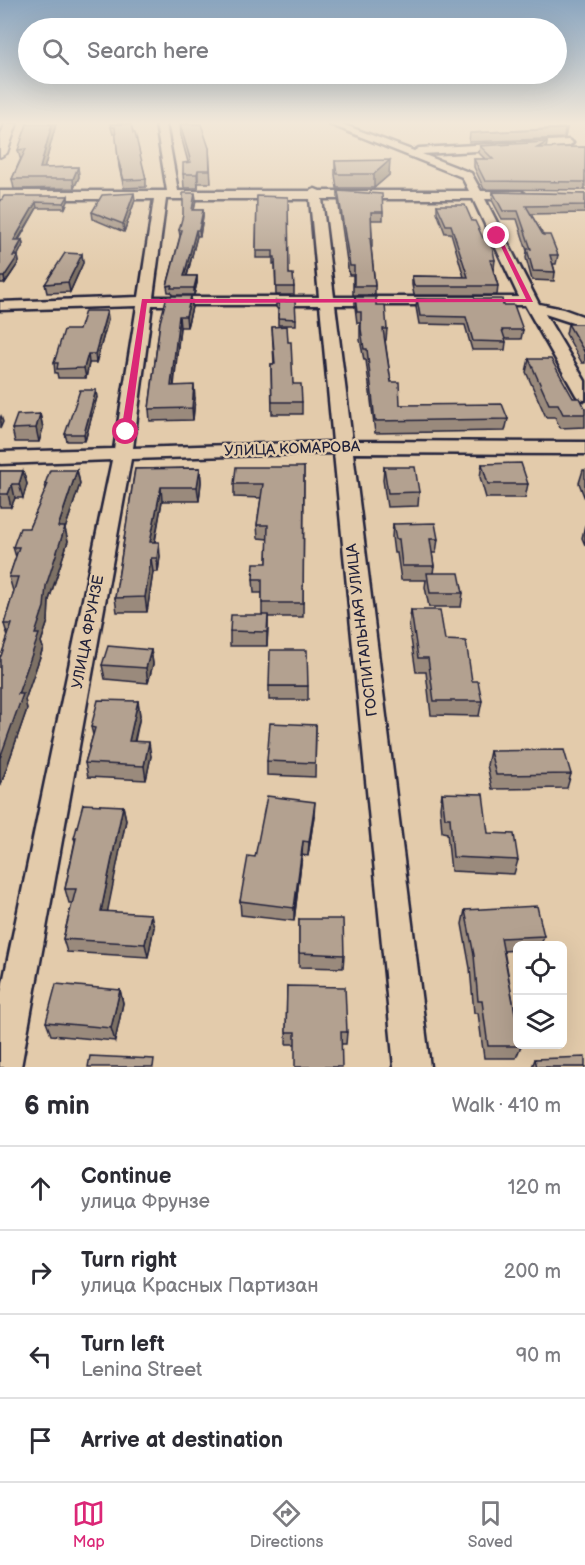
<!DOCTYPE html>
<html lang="en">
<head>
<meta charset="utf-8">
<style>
	body { margin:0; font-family:"Balsamiq Sans",sans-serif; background:#f2f2f3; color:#2b2b33 }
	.controls { position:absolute; right:18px; bottom:18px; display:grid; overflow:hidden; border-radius:9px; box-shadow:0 6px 24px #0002 }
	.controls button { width:54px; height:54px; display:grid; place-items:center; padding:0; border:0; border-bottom:2px solid #e1e1e2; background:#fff; color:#2b2b33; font:30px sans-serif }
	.stop { position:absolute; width:18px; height:18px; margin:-14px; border:4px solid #db2777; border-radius:50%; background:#fff }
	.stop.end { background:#db2777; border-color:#fff; box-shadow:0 2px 6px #0008 }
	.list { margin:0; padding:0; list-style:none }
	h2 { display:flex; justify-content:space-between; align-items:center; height:78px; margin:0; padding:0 24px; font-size:26px }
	h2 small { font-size:20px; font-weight:400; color:#7c7c81 }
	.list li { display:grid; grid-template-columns:39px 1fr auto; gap:18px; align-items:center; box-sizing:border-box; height:84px; padding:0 24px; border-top:2px solid #e1e1e2 }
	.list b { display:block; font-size:22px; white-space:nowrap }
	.list p { margin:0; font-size:20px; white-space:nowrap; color:#7c7c81 }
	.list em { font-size:20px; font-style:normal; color:#7c7c81 }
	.icon { flex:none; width:33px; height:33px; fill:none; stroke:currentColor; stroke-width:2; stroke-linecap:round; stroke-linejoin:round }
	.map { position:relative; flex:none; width:585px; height:1067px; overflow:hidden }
	.search { position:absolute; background:#fff; box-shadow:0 6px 24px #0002; left:18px; right:18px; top:18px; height:66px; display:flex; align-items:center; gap:15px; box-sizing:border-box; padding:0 21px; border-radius:33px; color:#7c7c81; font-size:22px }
	.sheet { height:414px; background:#fff }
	nav { display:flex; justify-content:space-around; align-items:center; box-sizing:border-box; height:84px; border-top:2px solid #e1e1e2; background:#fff; font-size:16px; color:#7c7c81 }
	nav a { display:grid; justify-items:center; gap:3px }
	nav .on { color:#db2777 }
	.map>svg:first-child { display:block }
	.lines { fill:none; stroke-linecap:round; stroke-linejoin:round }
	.minor-casing { stroke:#22223b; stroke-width:5 }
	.major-casing { stroke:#22223b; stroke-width:4 }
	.minor { fill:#e3cbab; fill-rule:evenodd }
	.major { fill:#e3cbab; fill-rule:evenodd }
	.wall { fill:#9a8a7c; stroke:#22223b; stroke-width:1.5 }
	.shaded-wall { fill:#7d7165; stroke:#22223b; stroke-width:1.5 }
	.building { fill:#b3a190; stroke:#22223b; stroke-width:1.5 }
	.route { fill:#db2777 }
	.labels { text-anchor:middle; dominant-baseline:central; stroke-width:5; stroke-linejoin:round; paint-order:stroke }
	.street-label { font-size:15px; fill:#22223b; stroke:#e3cbab }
</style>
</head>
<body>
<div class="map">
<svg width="585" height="1067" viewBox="0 0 585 1067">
	<rect width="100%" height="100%" fill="#e3cbab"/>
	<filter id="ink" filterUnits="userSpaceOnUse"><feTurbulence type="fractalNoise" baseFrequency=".0167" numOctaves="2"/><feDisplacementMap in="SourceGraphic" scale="12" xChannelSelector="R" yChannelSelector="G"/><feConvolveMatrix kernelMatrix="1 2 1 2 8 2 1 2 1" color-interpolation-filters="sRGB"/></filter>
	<g filter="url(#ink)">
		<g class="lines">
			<g class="minor-casing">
				<path id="minor" d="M156 124H166L178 191H310L315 189 320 191H469L462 177 329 124H342L414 151 419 148 568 140 573 143 568 146 422 154 471 173 481 191H521L527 195 521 199H485L539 304 563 309 585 317V327L545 314 585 381V400L579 399 576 395 525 305H335L352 441 585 442V454L353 453 430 1067H394L334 453 131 459 21 1067H0V997L112 460 0 464V452L114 449 137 306 0 310V302L139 297 154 199H0V191H167ZM166 199H310L319 297H153ZM322 199H473L519 297H334ZM152 305H320L333 442 133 448Z"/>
			</g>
			<g class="major-casing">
				<polygon id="major" points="5,124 17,124 7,153 0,157 0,137"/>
			</g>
			<use href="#minor" class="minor"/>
			<use href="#major" class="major"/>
		</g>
		<g class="wall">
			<polygon points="56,124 44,168 78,167 79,177 74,188 14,189 12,179 21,158 20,158 18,150"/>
			<polygon points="110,124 131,124 133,133 146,179 146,187 124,188 119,167 116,134 113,134"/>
			<polygon points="180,124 209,148 211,183 198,183 198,188 184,188 183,174 188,162 181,136"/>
			<polygon points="567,128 565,137 564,138 469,142 470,133"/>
			<polygon points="547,142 546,148 585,147 585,190 484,189 474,167 474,159 485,159 479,153 480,146"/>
			<polygon points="335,161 389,175 374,188 337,188 335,175"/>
			<polygon points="338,191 383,212 383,220 371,220 372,238 372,247 371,247 375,286 375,295 353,295 353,275 349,275 338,199"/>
			<polygon points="493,192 585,194 585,213 531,214 543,235 558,255 556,264 553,264 555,272 554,281 532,280 526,258 527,251 517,219 502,219 492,200"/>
			<polygon points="68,196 68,201 65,208 37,208 19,240 22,240 23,245 17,256 18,256 19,262 5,283 0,283 0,202"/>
			<polygon points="257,196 289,274 294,287 294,295 276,295 275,264 273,264 273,258 256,258"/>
			<polygon points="196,199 194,210 203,210 203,216 200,236 197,236 187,276 197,276 197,283 194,295 172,295 171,292 168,292 167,286 180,236 179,230"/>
			<polygon points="135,200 124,232 93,219 92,212"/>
			<polygon points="437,205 472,221 495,260 494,268 493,268 498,286 497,295 414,295 412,285 412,276 464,277 451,233 445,233 437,212"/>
			<polygon points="82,254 83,263 70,292 47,293 45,284"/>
			<polygon points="191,296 192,307 187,327 180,327 174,386 195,398 193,420 150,421 149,409 160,322"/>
			<polygon points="355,297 376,305 387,329 386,340 385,340 391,382 400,405 508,419 505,431 375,433 366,360 364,360 360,340 360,323 357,323 355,307"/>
			<polygon points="417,299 503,305 523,330 521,339 505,339 506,342 505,350 472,350 465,325 419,324 416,307"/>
			<polygon points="276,301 296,319 296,325 278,325 278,310 276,307"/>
			<polygon points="107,311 108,320 96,363 89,363 86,378 58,378 57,373 55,373 54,363 79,330"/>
			<polygon points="568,324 585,325 585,363 582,363 566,334"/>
			<polygon points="272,327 293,384 302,402 302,414 272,414 271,364 274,364"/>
			<polygon points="529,359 573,398 585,408 585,427 560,428 555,417 546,417 526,372"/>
			<polygon points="97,397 85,441 67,441 65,434"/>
			<polygon points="40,414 43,428 39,442 15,442 12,429"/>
			<polygon points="482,464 528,484 525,498 486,498 480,477"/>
			<polygon points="304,467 303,617 268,617 267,646 230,646 230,631 262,615 262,593 254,593 253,579 267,563 268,539 258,538 257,525 261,498 234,497 234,484"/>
			<polygon points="384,467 419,492 418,506 387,507 383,480"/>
			<polygon points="200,468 201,482 199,501 162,501 155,542 160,556 158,572 153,572 147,612 117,612 115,598 135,469"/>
			<polygon points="77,470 80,484 65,529 68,541 49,600 48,621 41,642 43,648 25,700 27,709 1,784 0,784 0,656 1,656 8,637 4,624 14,591 13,591 9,577 16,557 13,547 29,528 46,490 45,484"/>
			<polygon points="583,470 585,470 585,499 579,483"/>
			<polygon points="0,471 23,471 27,484 23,498 15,498 11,507 0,507"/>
			<polygon points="393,524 438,539 436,553 432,553 434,566 433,573 463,593 461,607 429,607 425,587 426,580 401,580 397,553 394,553 392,537"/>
			<polygon points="585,525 585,545 582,538"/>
			<polygon points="411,610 445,640 482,701 479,716 431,715 426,672 416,672 409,625"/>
			<polygon points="151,650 153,664 148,683 105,679 102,665"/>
			<rect x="269" y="686" width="39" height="14"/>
			<polygon points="138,701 140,716 135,741 151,756 146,780 88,777 85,763 93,735 91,727"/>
			<polygon points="316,725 315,777 267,775 267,761"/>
			<polygon points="490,751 571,774 567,788 492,789 487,765"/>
			<polygon points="442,793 488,833 518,860 514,874 451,871 447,833 442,832 440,807"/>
			<polygon points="123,806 126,820 107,911 154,927 148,957 67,952 63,939 72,903 69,903 65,889 75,841 74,838"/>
			<polygon points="314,816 308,856 302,855 294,921 241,915 240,901 255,857"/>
			<polygon points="465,910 544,936 541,945 518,945 518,950 504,951 521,1046 516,1058 484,1058 478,1013 474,1013 470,968 462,924"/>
			<polygon points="299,919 344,955 343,968 299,967"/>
			<polygon points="287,986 347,1032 346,1044 286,1044"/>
			<polygon points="120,990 123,1003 115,1041 51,1035 46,1022"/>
			<polygon points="535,1059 585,1067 532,1067"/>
		</g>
		<g class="shaded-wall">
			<polygon points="52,124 56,124 42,177 40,168"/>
			<polygon points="567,128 565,137 564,138 565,129"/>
			<polygon points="547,142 546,149 537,148"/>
			<polygon points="390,160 389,175 374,188 374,174"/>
			<polygon points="78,167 79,177 74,188 73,179"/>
			<polygon points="198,170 198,188 197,174"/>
			<polygon points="134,193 135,200 124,232 123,224"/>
			<polygon points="195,193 196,199 193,216 192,210"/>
			<polygon points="68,196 68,201 65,208 64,203"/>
			<polygon points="36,202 37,208 15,245 14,240"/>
			<polygon points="203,210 203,216 200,236 199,230"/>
			<polygon points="196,230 197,236 185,283 184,276"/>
			<polygon points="22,240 23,245 15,261 18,256 19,262 5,283 4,277"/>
			<polygon points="82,254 83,263 70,292 68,282"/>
			<polygon points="197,276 197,283 194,295 194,288"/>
			<polygon points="191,296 192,307 187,327 186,316"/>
			<polygon points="107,311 108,320 96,363 95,354"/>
			<polygon points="179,316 180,327 172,398 171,386"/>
			<polygon points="88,354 89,363 86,378 84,368"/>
			<polygon points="194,385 195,398 193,420 192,408"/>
			<polygon points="96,390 97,397 85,441 84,434"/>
			<polygon points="40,414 43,428 39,442 36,428"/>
			<polygon points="1,416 3,422 0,429 0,418"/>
			<polygon points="200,468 201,482 199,501 197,487"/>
			<polygon points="77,470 80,484 65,529 68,541 49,600 48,621 41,642 43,648 25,700 27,709 1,784 0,781 0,758 35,634 58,527"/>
			<polygon points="23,471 27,484 23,498 19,484"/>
			<polygon points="12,484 15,498 11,507 8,494"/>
			<polygon points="161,487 162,501 152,556 150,542"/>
			<polygon points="159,542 160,556 158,572 157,558"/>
			<polygon points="151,558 153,572 147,612 145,597"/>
			<polygon points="268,615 268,629 267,646 267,632"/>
			<polygon points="151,650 153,664 148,683 146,668"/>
			<polygon points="138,701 140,716 131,755 129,741"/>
			<polygon points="149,742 151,756 146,780 144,766"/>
			<polygon points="315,802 314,816 308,856 309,842"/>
			<polygon points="123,806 126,820 105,924 101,911"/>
			<polygon points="303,841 302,855 294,921 294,908"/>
			<polygon points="151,914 154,927 148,957 145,944"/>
			<polygon points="120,990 123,1003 115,1041 111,1028"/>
		</g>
		<g class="building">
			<polygon points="27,124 52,124 40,168 78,167 73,179 12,179 26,149 18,150"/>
			<polygon points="111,124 131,124 133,133 135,133 146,179 124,180 118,159 115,127 112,127"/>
			<polygon points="180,124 201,124 209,148 210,170 198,170 197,174 183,174 183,163 191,162"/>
			<polygon points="567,128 565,129 470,133"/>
			<polygon points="547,142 537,148 585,147 585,182 485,181 474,159 493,159 480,146"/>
			<polygon points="390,160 374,174 337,174 335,161"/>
			<polygon points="338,191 382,194 383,212 371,212 372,238 370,238 375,286 354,286 354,266 350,266"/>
			<polygon points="493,192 585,194 585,205 526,206 543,235 550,235 558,255 550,255 555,272 533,271 527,249 531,249 518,211 503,211"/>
			<polygon points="134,193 123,224 92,212 102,195"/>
			<polygon points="183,193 195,193 192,210 203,210 199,230 196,230 184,276 197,276 194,288 171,288 172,285 167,286 182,230 179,230 183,215"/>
			<polygon points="4,196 68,196 64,203 36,202 14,240 22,240 13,256 18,256 4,277 0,277 0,202"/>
			<polygon points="257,196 288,197 289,274 293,274 294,287 276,287 275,257 273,257 273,251 256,251"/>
			<polygon points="437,205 465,205 472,221 475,221 483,238 487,238 493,250 495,260 490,260 498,286 414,286 412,276 468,277 451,225 446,225"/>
			<polygon points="65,253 82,254 68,282 45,284"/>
			<polygon points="167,296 191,296 186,316 179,316 171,386 194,385 192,408 149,409 160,322"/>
			<polygon points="355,297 376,297 376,305 385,305 387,329 383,329 391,382 399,382 400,405 502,404 508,419 375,421 367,349 364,349 361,329 361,312 357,312"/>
			<polygon points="417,299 502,299 503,305 514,305 523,330 502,330 506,342 473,341 466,317 420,316"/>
			<polygon points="276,301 295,301 296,319 278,318 279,305"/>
			<polygon points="85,311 107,311 95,354 88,354 84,368 57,369 58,363 54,363 64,330 79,330"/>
			<polygon points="568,324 584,324 585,325 585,353"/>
			<polygon points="287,326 288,342 291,342 293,384 301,384 302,402 272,402 271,364 275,364 272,327"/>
			<polygon points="529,359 551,359 573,398 580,398 585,408 585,414 563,414 558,404 549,404"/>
			<polygon points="80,390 96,390 84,434 65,434"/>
			<polygon points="40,414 36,428 12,429 17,415"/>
			<polygon points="521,463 528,484 488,484 482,464"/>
			<polygon points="236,467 304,467 303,603 262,603 262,579 253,579 254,563 267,563 268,525 257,525 263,484 234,484"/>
			<polygon points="384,467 415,467 419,492 388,493"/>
			<polygon points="200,468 197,487 161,487 150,542 159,542 157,558 151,558 145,597 115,598 135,469"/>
			<polygon points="50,470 77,470 58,527 65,527 46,586 44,607 35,634 39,634 18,694 23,694 0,758 0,656 1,656 12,624 4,624 18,577 9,577 19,547 13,547 20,528 29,528 48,484 45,484"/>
			<polygon points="0,471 23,471 19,484 12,484 8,494 0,494"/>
			<polygon points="435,523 438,539 430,539 434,566 402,566 399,539 396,539 393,524"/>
			<polygon points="427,573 459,573 463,593 430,593"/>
			<polygon points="411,610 440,610 445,640 466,641 472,681 478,681 482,701 434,701 428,658 418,658"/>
			<polygon points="231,615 268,615 267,632 230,631"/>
			<polygon points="108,646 151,650 146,668 102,665"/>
			<polygon points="270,650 307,650 308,686 269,686"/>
			<polygon points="98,700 138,701 129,741 149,742 144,766 85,763 95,728 91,727"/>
			<polygon points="270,723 316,725 315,763 267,761"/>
			<polygon points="564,750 571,774 496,775 490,751"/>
			<polygon points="442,793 483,794 488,833 514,834 518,860 453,857 450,818 445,818"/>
			<polygon points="267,796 315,802 309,842 303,841 294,908 240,901 248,856 255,857"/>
			<polygon points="83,804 123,806 101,911 151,914 145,944 63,939 76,889 65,889 76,838 74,838"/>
			<polygon points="537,906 544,936 501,938 518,1029 518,1044 520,1044 521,1046 488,1046 482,1001 478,1001 474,955 465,910"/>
			<polygon points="299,919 343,919 344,955 299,953"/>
			<polygon points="56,984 120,990 111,1028 46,1022"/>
			<polygon points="287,986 345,987 347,1032 341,1032 342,1067 295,1067 295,1032 286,1032"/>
			<polygon points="90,1056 154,1059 153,1067 88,1067"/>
			<polygon points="585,1057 585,1067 537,1067 535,1059"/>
		</g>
	</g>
	<linearGradient id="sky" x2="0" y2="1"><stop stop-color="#8aa5bf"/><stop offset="0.45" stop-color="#f2e8d9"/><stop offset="1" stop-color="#f2e8d9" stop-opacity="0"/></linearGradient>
	<rect width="585" height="273" fill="url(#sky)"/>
	<polygon class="route" points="495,234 500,236 533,302 147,303 130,432 126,435 121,432 142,299 526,299"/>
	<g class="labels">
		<g class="street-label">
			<text transform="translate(292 449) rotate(-2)">УЛИЦА КОМАРОВА</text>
			<text transform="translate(362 630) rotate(-97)">ГОСПИТАЛЬНАЯ УЛИЦА</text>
			<text transform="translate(88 632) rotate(-79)">УЛИЦА ФРУНЗЕ</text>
		</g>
	</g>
</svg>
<div class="controls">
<button><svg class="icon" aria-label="locate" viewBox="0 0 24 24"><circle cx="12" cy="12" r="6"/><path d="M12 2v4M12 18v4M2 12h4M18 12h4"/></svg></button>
<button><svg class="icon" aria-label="layers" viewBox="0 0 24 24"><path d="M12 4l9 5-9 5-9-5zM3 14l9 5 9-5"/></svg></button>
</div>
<div class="stop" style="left:126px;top:432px"></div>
<div class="stop end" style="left:497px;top:236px"></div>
<div class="search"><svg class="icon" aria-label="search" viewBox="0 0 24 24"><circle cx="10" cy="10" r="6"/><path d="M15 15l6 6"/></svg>Search here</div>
</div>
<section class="sheet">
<h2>6 min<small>Walk · 410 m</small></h2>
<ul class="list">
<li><svg class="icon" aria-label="ahead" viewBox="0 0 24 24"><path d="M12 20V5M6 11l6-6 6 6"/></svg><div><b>Continue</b><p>улица Фрунзе</p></div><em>120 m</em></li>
<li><svg class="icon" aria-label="right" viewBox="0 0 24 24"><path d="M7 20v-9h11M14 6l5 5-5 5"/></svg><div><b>Turn right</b><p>улица Красных Партизан</p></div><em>200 m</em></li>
<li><svg class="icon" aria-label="left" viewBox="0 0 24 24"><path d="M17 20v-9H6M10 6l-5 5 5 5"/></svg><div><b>Turn left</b><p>Lenina Street</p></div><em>90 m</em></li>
<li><svg class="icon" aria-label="arrive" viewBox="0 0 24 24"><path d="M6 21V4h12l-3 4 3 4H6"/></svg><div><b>Arrive at destination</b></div></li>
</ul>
</section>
<nav>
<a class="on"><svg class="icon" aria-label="map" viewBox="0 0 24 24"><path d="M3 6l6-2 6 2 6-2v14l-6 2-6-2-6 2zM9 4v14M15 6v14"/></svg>Map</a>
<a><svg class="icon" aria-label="directions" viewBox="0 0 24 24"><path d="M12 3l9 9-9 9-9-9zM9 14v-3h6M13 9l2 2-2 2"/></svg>Directions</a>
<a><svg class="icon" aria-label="saved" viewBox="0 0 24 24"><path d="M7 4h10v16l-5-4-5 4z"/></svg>Saved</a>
</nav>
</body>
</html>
